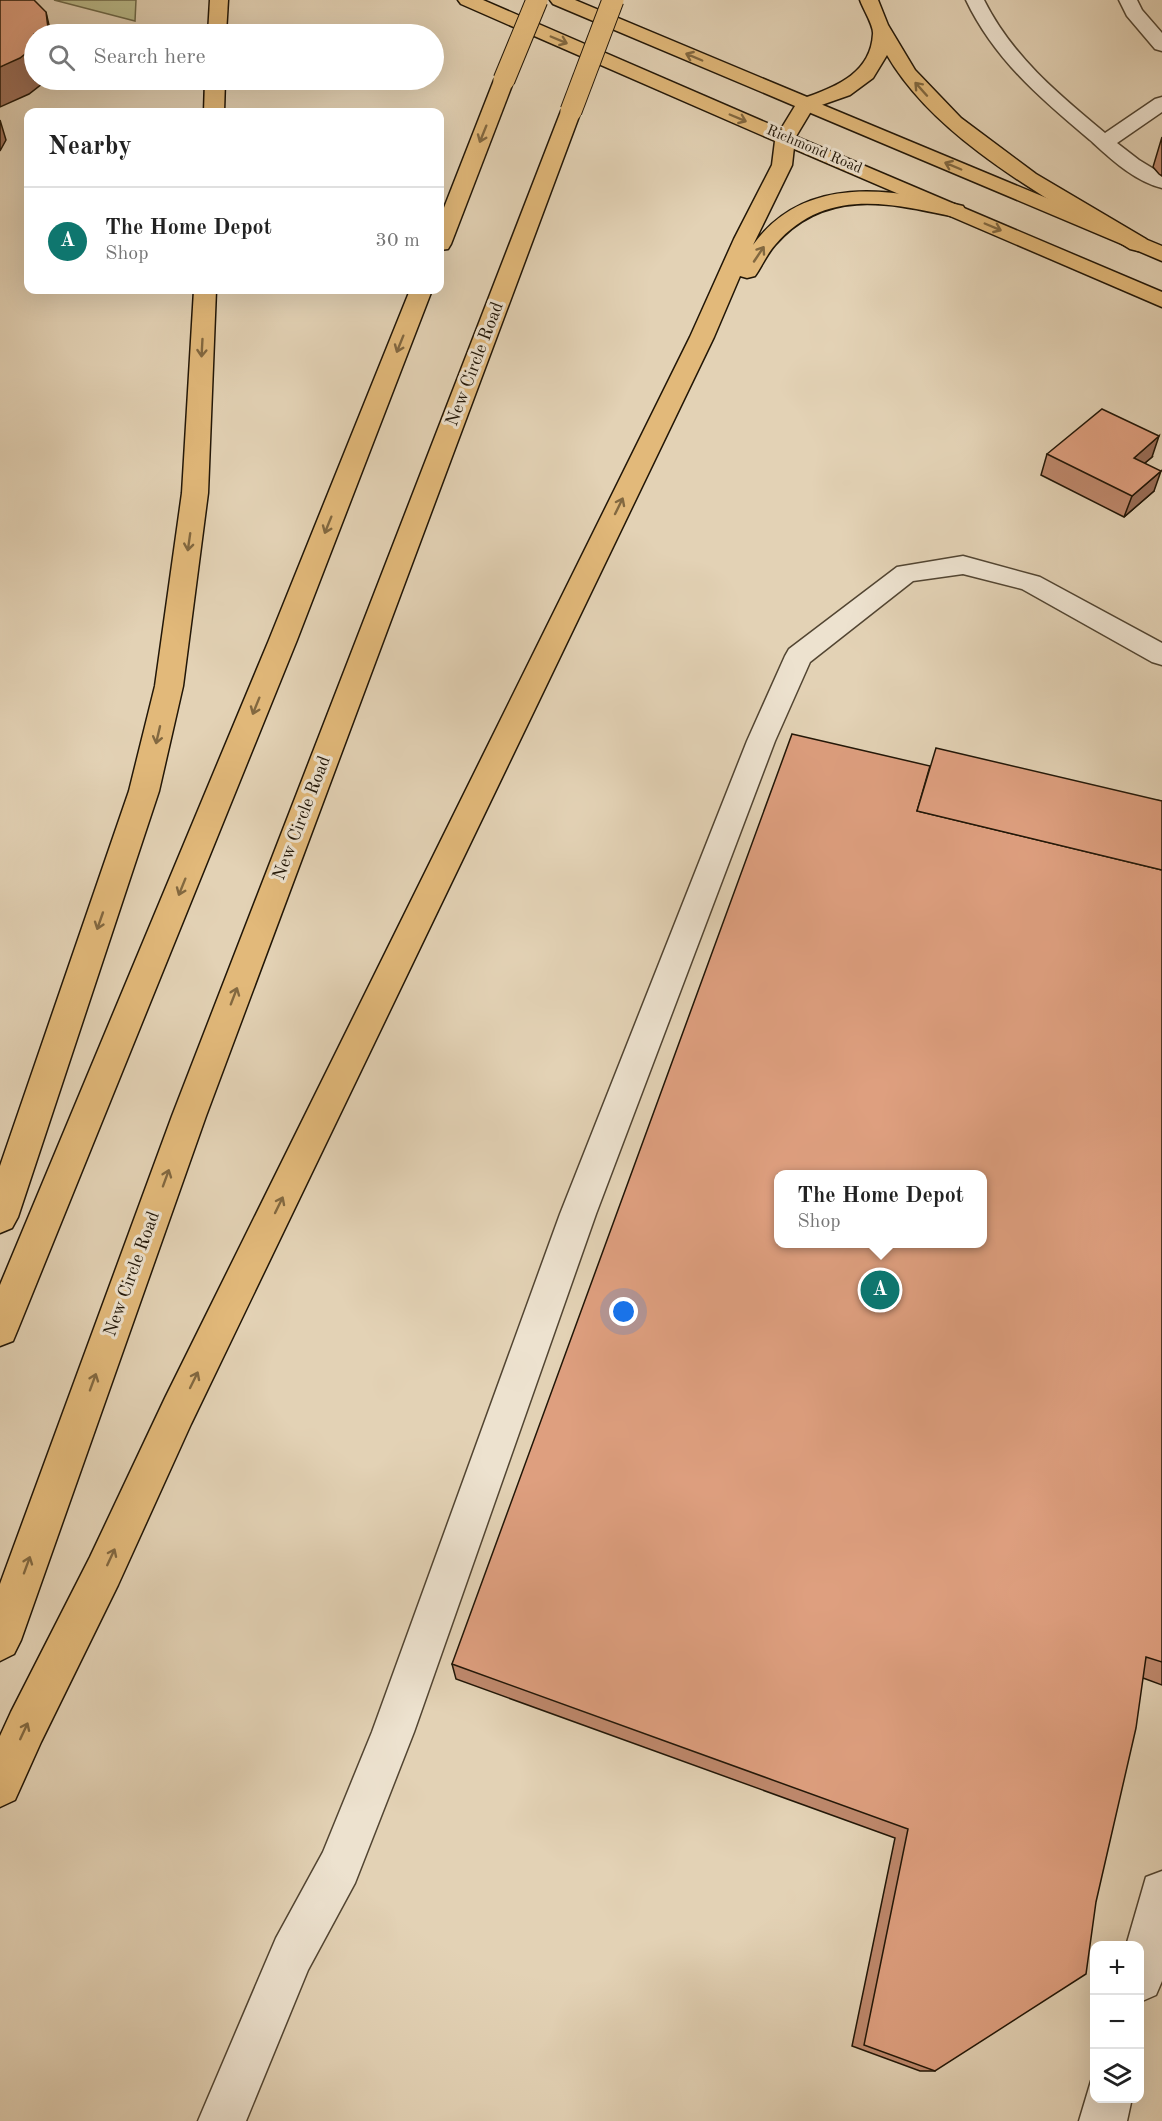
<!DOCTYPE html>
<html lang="en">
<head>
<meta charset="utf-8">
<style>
	body { margin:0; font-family:"Old Standard TT",serif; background:#f2f2f2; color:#222 }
	.controls { position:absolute; right:18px; bottom:18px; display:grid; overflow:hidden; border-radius:12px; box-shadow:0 6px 24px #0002 }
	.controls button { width:54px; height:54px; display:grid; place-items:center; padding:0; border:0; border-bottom:2px solid #e0e0e0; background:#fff; color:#222; font:30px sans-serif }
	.you { position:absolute; left:624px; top:1312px; width:21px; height:21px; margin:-15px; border:4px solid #fff; border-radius:50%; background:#1a73e8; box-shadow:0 0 0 9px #1a73e833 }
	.badge { display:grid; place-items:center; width:39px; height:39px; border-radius:50%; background:#0f766e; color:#fff; font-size:20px; font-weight:700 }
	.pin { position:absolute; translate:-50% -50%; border:3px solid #fff; box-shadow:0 2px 6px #0006 }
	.popup { position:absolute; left:774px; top:1170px; width:213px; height:78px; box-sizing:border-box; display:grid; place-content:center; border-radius:12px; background:#fff; filter:drop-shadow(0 2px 4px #0005); font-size:20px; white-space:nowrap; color:#767676 }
	.popup b { font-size:22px; color:#222 }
	.popup::after { content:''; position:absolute; left:50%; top:100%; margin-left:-12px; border:12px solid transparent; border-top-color:#fff }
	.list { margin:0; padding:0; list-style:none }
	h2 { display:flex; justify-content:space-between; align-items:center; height:78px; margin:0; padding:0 24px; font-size:26px }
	h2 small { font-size:20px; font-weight:400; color:#767676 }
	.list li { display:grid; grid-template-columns:39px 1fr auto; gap:18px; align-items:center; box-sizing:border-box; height:108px; padding:0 24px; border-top:2px solid #e0e0e0 }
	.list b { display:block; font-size:22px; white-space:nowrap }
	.list p { margin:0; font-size:20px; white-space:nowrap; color:#767676 }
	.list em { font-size:20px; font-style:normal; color:#767676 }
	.icon { flex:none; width:33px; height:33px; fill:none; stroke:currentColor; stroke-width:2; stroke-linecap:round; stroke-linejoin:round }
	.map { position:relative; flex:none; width:1162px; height:2121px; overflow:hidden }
	.search { position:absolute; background:#fff; box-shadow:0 6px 24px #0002; left:24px; top:24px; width:420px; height:66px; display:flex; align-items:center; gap:15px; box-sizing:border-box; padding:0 21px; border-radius:33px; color:#767676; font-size:22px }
	.panel { position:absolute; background:#fff; box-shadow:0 6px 24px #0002; left:24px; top:108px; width:420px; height:186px; border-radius:12px }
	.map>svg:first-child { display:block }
	.green { fill:#b9ba8a; stroke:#6d6848; stroke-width:1.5 }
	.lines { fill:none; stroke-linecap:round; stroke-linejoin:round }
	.minor-casing { stroke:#524532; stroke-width:3 }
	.major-casing { stroke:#211607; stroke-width:3 }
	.highway-casing { stroke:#211607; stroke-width:3 }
	.minor { fill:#ede2cf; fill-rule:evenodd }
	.major { fill:#e2b97a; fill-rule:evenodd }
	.highway { fill:#e2b97a; fill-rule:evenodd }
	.highway-bridge-casing { stroke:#211607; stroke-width:23; stroke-linecap:butt }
	.highway-bridge { stroke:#e2b97a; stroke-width:21 }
	.wall { fill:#bf896d; stroke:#211607; stroke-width:1.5 }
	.shaded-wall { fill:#9b6f59; stroke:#211607; stroke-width:1.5 }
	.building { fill:#de9f7f; stroke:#211607; stroke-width:1.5; fill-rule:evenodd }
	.oneway { stroke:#826840 }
	.labels { text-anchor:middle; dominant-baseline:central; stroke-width:6; stroke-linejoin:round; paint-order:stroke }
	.far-street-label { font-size:15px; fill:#211607; stroke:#ede2cf }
	.street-label { font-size:18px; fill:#211607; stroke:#ede2cf }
</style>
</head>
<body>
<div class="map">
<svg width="1162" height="2121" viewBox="0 0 1162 2121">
	<rect width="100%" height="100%" fill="#e3d2b5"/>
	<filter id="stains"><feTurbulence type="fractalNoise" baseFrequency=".00333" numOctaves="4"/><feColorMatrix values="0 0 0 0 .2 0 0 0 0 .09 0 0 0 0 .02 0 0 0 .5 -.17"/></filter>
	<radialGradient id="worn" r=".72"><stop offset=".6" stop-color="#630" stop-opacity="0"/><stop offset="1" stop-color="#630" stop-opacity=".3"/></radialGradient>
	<polygon class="green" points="54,0 136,0 135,21"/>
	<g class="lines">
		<g class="minor-casing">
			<g id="minor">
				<path d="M966 0H984C1012 56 1058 94 1105 133L1155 99 1162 97V112L1117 143 1139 160 1162 174V188C1134 181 1111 159 1090 140 1041 99 994 59 966 0Z"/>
				<polygon points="1119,0 1137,0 1142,10 1162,33 1162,51 1155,49 1127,16"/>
				<polygon points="963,556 1040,577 1162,643 1162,665 1152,662 1022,589 963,574 913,581 810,662 775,741 596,1214 414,1732 355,1883 308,1970 246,2121 198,2121 276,1938 323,1852 372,1732 560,1214 747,741 785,656 789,649 897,567"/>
				<polygon points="1162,1871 1162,1981 1156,1995 1140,2002 1140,1946 1126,1946 1146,1877"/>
				<polygon points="1094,2080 1094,2098 1132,2098 1127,2121 1079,2121 1091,2081"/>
			</g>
		</g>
		<g class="major-casing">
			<g id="major">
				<polygon points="806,98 1162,246 1162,261 799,108 796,104 799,100"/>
				<polygon points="785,132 1162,292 1162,307 778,142 775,138 778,134"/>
			</g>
		</g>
		<g class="highway-casing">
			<g id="highway">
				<polygon points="210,0 228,0 226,34 208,34"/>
				<path d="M458 0H483L781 129 795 106 553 4 550 0H575L807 97C838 86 871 72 873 34 874 26 863 9 860 0H878L888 25 915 70 961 118 1036 174 1146 239 1149 244 1146 249 1138 251 1130 249C1049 199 936 140 887 55L873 78 850 95 813 108 795 138 792 165 753 245C804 174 890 188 963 206L966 211 963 216 955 217C890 203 825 187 775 245 767 254 762 266 755 276L747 278 740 276 714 337 191 1424 118 1585 41 1742 15 1800 0 1807V1736L11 1712 90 1557 165 1398 690 337 734 239 772 165 775 141 461 4Z"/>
				<polygon points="504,74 511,76 514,80 451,244 448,249 440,250 440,218 494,80 497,76"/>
				<polygon points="205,80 225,80 224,112 204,112"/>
				<polygon points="571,105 578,107 581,111 206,1116 21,1640 14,1654 0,1661 0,1584 172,1116 561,111 564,107"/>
				<polygon points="194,290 216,290 208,493 183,686 159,791 18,1217 12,1228 0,1233 0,1166 129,791 155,686 182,493"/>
				<polygon points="410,290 432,290 297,640 18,1329 13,1341 0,1346 0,1285 269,640"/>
			</g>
		</g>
		<use href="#minor" class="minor"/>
		<use href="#major" class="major"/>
		<use href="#highway" class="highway"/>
		<g class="highway-bridge-casing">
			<g id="highway-bridge">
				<polyline points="504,80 537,0"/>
				<polyline points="571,111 613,0"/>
			</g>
		</g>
		<use href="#highway-bridge" class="highway-bridge"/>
	</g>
	<g class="wall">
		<polygon points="1162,137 1162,176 1159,174 1153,167"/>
		<polygon points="1047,454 1152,457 1145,463 1154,491 1124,517 1041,475"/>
		<polygon points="930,766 1162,801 1162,1685 1143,1678 935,2071 920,2071 852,2046 895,1838 456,1679 452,1664"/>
	</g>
	<g class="shaded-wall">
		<polygon points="46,12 51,34 44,34"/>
		<polygon points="34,47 34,80 47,80 29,94 0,107 0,67"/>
		<polygon points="0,120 6,140 0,151"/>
		<polygon points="1159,436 1152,457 1127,478 1134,458"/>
		<polygon points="1161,471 1154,491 1124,517 1132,496"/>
	</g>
	<g class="building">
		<polygon points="0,0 34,0 46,12 48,28 44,34 34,34 34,47 20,58 0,67"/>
		<polygon points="1102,409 1159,436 1134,458 1161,471 1132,496 1047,454"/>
		<path d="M792 734 930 766 917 811 1162 870V1662L1146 1657 1136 1728 1096 1902 1086 1974 935 2071 864 2045 908 1829 452 1664ZM778 1174H982V1244H778Z"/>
		<polygon points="936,748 1162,801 1162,870 917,811"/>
	</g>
	<defs><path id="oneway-shaft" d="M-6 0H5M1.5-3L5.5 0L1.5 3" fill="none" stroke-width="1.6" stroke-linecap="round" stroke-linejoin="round" transform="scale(1.5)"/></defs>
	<g class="oneway">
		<use href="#oneway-shaft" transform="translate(559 40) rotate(23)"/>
		<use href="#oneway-shaft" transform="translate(694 57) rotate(-157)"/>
		<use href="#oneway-shaft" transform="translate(921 89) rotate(-132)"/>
		<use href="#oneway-shaft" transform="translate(738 118) rotate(23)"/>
		<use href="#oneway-shaft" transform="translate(483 134) rotate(112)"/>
		<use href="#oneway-shaft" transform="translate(953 166) rotate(-157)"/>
		<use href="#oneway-shaft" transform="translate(993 227) rotate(23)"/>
		<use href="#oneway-shaft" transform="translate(759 254) rotate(-56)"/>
		<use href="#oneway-shaft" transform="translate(400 344) rotate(112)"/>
		<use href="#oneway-shaft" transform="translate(202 348) rotate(93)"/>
		<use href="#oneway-shaft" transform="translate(619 506) rotate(-64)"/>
		<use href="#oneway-shaft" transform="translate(328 525) rotate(112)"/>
		<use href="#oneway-shaft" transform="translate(189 542) rotate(98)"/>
		<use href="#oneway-shaft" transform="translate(256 706) rotate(112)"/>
		<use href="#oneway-shaft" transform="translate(158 735) rotate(103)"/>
		<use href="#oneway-shaft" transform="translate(182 887) rotate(112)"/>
		<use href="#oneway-shaft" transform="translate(100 921) rotate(109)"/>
		<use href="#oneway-shaft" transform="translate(234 996) rotate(-69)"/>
		<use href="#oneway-shaft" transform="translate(166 1178) rotate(-70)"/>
		<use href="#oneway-shaft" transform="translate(279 1205) rotate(-64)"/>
		<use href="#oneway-shaft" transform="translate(194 1380) rotate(-64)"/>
		<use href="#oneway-shaft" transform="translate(93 1382) rotate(-70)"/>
		<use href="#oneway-shaft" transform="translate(111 1557) rotate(-65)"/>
		<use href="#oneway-shaft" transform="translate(27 1565) rotate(-70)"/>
		<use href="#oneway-shaft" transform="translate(24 1731) rotate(-65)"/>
	</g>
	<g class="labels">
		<g class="far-street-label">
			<text transform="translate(814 150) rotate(23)">Richmond Road</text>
		</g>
		<g class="street-label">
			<text transform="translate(475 364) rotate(-69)">New Circle Road</text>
			<text transform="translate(302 818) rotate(-69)">New Circle Road</text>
			<text transform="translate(132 1274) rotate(-70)">New Circle Road</text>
		</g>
	</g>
	<rect width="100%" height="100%" filter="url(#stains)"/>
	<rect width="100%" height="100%" fill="url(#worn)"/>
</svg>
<div class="controls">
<button>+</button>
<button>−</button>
<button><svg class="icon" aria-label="layers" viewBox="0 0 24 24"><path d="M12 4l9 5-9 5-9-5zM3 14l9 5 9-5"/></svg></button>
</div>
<div class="you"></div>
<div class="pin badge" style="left:880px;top:1290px">A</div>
<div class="popup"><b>The Home Depot</b>Shop</div>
<div class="search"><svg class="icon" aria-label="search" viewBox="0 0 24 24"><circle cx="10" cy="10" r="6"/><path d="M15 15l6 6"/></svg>Search here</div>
<section class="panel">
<h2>Nearby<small></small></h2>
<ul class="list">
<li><span class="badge">A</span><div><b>The Home Depot</b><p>Shop</p></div><em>30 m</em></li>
</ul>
</section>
</div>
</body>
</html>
